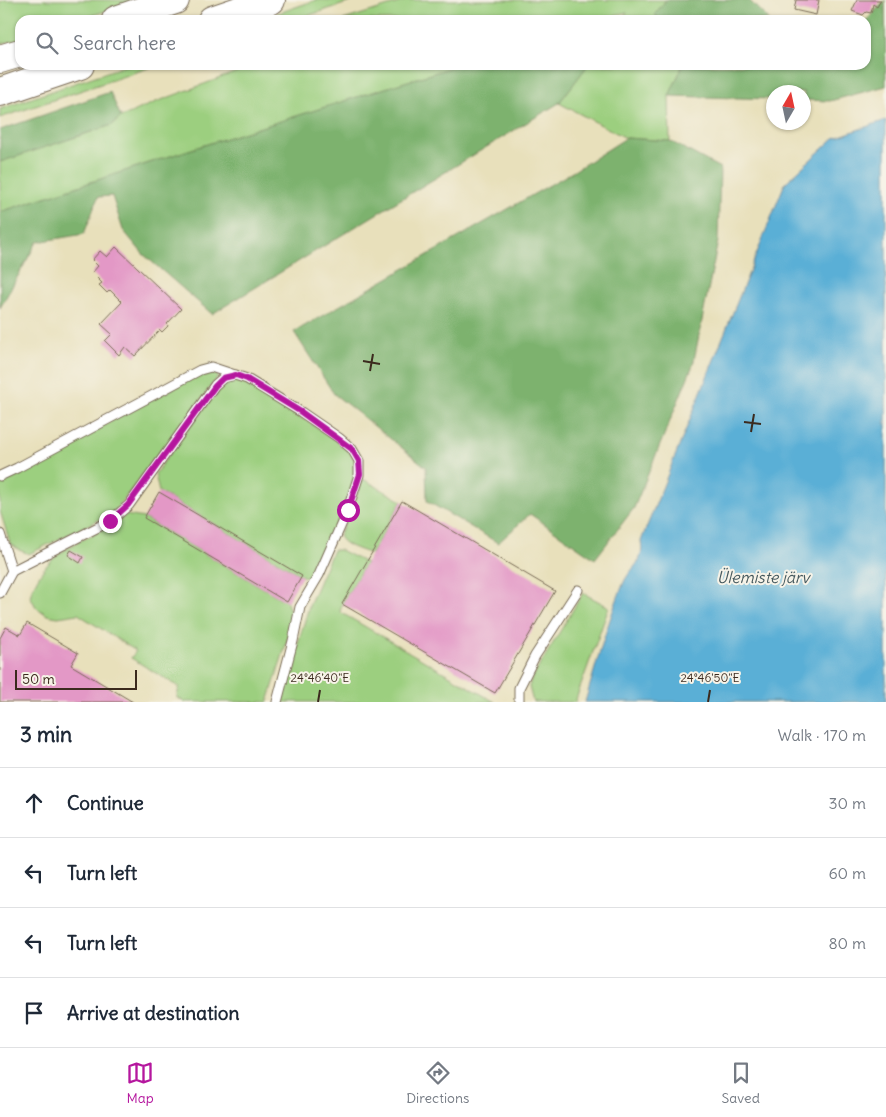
<!DOCTYPE html>
<html lang="en">
<head>
<meta charset="utf-8">
<style>
	body { margin:0; font-family:Delius,sans-serif; background:#f2f2f3; color:#1f2937 }
	.compass { position:absolute; left:766px; top:85px; width:45px; height:45px; border-radius:50%; background:#fff; box-shadow:0 1px 4px #0004; rotate:9deg }
	.scale { position:absolute; left:15px; bottom:12px; width:122px; box-sizing:border-box; padding-left:5px; border:2px solid #3b2a1e; border-top:0; font-size:14px; line-height:18px; white-space:nowrap; color:#3b2a1e; -webkit-text-stroke:4px #f7f3e8; paint-order:stroke }
	.stop { position:absolute; width:15px; height:15px; margin:-11px; border:4px solid #b5179e; border-radius:50%; background:#fff }
	.stop.end { background:#b5179e; border-color:#fff; box-shadow:0 1px 5px #0008 }
	.list { margin:0; padding:0; list-style:none }
	h2 { display:flex; justify-content:space-between; align-items:center; height:65px; margin:0; padding:0 20px; font-size:21px }
	h2 small { font-size:16px; font-weight:400; color:#747a83 }
	.list li { display:grid; grid-template-columns:32px 1fr auto; gap:15px; align-items:center; box-sizing:border-box; height:70px; padding:0 20px; border-top:1px solid #e0e1e3 }
	.list b { display:block; font-size:19px; white-space:nowrap }
	.list em { font-size:16px; font-style:normal; color:#747a83 }
	.icon { flex:none; width:28px; height:28px; fill:none; stroke:currentColor; stroke-width:2; stroke-linecap:round; stroke-linejoin:round }
	.map { position:relative; flex:none; width:886px; height:702px; overflow:hidden }
	.search { position:absolute; background:#fff; box-shadow:0 1px 4px #0004; left:15px; right:15px; top:15px; height:55px; display:flex; align-items:center; gap:12px; box-sizing:border-box; padding:0 18px; border-radius:15px; color:#747a83; font-size:19px }
	.sheet { height:345px; background:#fff }
	nav { display:flex; justify-content:space-around; align-items:center; box-sizing:border-box; height:70px; border-top:1px solid #e0e1e3; background:#fff; font-size:14px; color:#747a83 }
	nav a { display:grid; justify-items:center; gap:2px }
	nav .on { color:#b5179e }
	.map>svg:first-child { display:block }
	.green { fill:#9ccf7f; stroke:#6c7c4e }
	.forest { fill:#7db26e; stroke:#5c6e46 }
	.water { fill:#5aafd6; stroke:#4a6c7a }
	.building { fill:#e398c6 }
	.lines { fill:none; stroke-linecap:round; stroke-linejoin:round }
	.service-casing { stroke:#786a55; stroke-width:11 }
	.primary-casing { stroke:#786a55; stroke-width:30 }
	.service { stroke:#fff; stroke-width:9 }
	.primary { stroke:#fff; stroke-width:28 }
	.route { stroke:#b5179e; stroke-width:6 }
	.ticks { fill:none; stroke:#3b2a1e; stroke-width:2 }
	.labels { text-anchor:middle; dominant-baseline:central; stroke-width:4; stroke-linejoin:round; paint-order:stroke }
	.water-label { font-size:16px; font-style:italic; fill:#46595e; stroke:#f7f3e8 }
	.ticks-label { font-size:12px; text-anchor:middle; fill:#3b2a1e; stroke:#f7f3e8; stroke-width:4; stroke-linejoin:round; paint-order:stroke }
</style>
</head>
<body>
<div class="map">
<svg width="886" height="702" viewBox="0 0 886 702">
	<rect width="100%" height="100%" fill="#f7f3e8"/>
	<filter id="ink" filterUnits="userSpaceOnUse"><feTurbulence type="fractalNoise" baseFrequency=".02" numOctaves="2"/><feDisplacementMap in="SourceGraphic" scale="10" xChannelSelector="R" yChannelSelector="G"/><feConvolveMatrix kernelMatrix="1 2 1 2 8 2 1 2 1" color-interpolation-filters="sRGB"/></filter>
	<filter id="wash" filterUnits="userSpaceOnUse"><feTurbulence type="fractalNoise" baseFrequency=".0096" numOctaves="4" result="noise"/><feDisplacementMap in="SourceGraphic" scale="20" xChannelSelector="R" yChannelSelector="G"/><feGaussianBlur stdDeviation="1.12" result="paint"/><feColorMatrix in="noise" values="0 0 0 0 0 0 0 0 0 0 0 0 0 0 0 0 0 1.4 0 .05"/><feComposite in="paint" operator="in"/></filter>
	<g filter="url(#wash)">
		<rect width="100%" height="100%" fill="#e8e0bb"/>
		<g class="green">
			<polygon points="5,0 140,0 78,20 20,20 20,39 0,44 0,2"/>
			<polygon points="316,0 357,0 294,20 258,20"/>
			<polygon points="408,0 666,0 655,14 659,20 622,20 627,12 602,20 343,20"/>
			<polygon points="127,65 157,65 0,118 0,109"/>
			<polygon points="255,65 459,65 198,147 0,212 0,162 112,125 121,117 156,102"/>
			<polygon points="588,65 683,65 669,96 670,141 626,138 559,103"/>
			<polygon points="210,373 219,376 114,512 29,554 19,550 10,543 0,511 0,480 200,374"/>
			<path d="M237 378 249 384 338 441C351 453 357 456 357 476L315 573 309 578 302 576 159 492 155 474 218 387 226 380Z"/>
			<path d="M363 479 402 501 371 554C361 550 343 546 339 536Z"/>
			<path d="M126 515 144 518 287 602 293 622 268 702H184L177 697 179 687 131 658 136 651 78 614 58 617 47 615 36 607 30 596C47 544 88 543 126 515Z"/>
			<polygon points="333,550 340,550 366,563 342,604 340,612 495,702 281,702 310,603"/>
			<polygon points="583,593 609,607 575,702 533,702 529,687 531,680"/>
		</g>
		<g class="forest">
			<polygon points="666,0 749,0 769,20 659,20 655,14"/>
			<polygon points="885,0 886,86 830,101 804,100 804,92 774,92 773,99 669,96 683,65 866,65 866,21"/>
			<polygon points="459,65 588,65 559,103 212,314 143,254 123,230 112,196 98,197 84,234 37,242 0,308 0,212 198,147"/>
			<polygon points="110,92 121,117 112,125 0,162 0,130"/>
			<polygon points="626,138 670,141 720,168 718,241 693,365 634,508 595,559 530,514 498,543 427,501 426,467 334,394 294,332 574,171"/>
		</g>
		<path class="water" d="M886 120V702H585C597 662 608 620 624 582 632 565 645 563 641 541L785 183 834 138Z"/>
		<g id="blocks">
			<g class="building">
				<polygon points="796,0 819,0 816,15 794,10"/>
				<polygon points="857,0 881,0 877,7 873,4 871,13 866,12 863,15 852,11"/>
				<polygon points="116,247 181,309 167,324 168,326 162,332 160,330 135,356 125,347 119,355 105,341 112,334 101,324 122,302 110,290 107,293 99,285 102,283 92,273 98,266 92,260 100,251 107,257"/>
				<polygon points="159,492 302,576 287,602 144,518"/>
				<polygon points="402,501 555,591 495,693 342,604"/>
				<polygon points="71,550 83,557 80,563 68,555"/>
				<polygon points="27,623 78,653 71,665 133,702 0,702 0,638 6,627 20,635"/>
			</g>
		</g>
	</g>
	<g filter="url(#ink)">
		<use href="#blocks" fill-opacity="0" stroke="#786a55" stroke-width="1"/>
		<g class="lines">
			<g class="service-casing">
				<g id="service">
					<polyline points="0,476 17,468 200,370 211,367 247,379 301,412 339,438 352,449 359,461 359,475 348,509 319,575 300,607 293,641 277,702"/>
					<polyline points="0,534 12,571 0,593"/>
					<polyline points="12,571 110,521 129,505 215,385 223,378 236,375"/>
					<polyline points="519,702 519,688 535,656 578,590"/>
				</g>
			</g>
			<g class="primary-casing">
				<g id="primary">
					<polyline points="116,20 175,0"/>
					<polyline points="212,20 271,0"/>
					<polyline points="0,59 20,53"/>
					<polyline points="0,92 80,65"/>
				</g>
			</g>
			<use href="#service" class="service"/>
			<use href="#primary" class="primary"/>
		</g>
	</g>
	<g class="lines" filter="url(#ink)">
		<polyline class="route" points="110,521 128,505 215,386 223,378 236,375 247,379 301,412 352,449 359,461 360,474 348,510"/>
	</g>
	<path class="ticks" d="M363 361 380 364M370 371 373 354M744 422 761 424M751 432 754 414M318 702 320 690M708 702 710 690"/>
	<g class="labels">
		<g class="water-label">
			<text x="763" y="577">Ülemiste järv</text>
		</g>
	</g>
	<g class="ticks-label">
		<text x="320" y="682">24°46'40"E</text>
		<text x="710" y="682">24°46'50"E</text>
	</g>
</svg>
<svg class="compass" viewBox="-18 -18 36 36"><path d="M0-13l5 13h-10z" fill="#e53935"/><path d="M0 13l5-13h-10z" fill="#747a83"/></svg>
<div class="scale">50 m</div>
<div class="stop" style="left:348px;top:510px"></div>
<div class="stop end" style="left:110px;top:521px"></div>
<div class="search"><svg class="icon" aria-label="search" viewBox="0 0 24 24"><circle cx="10" cy="10" r="6"/><path d="M15 15l6 6"/></svg>Search here</div>
</div>
<section class="sheet">
<h2>3 min<small>Walk · 170 m</small></h2>
<ul class="list">
<li><svg class="icon" aria-label="ahead" viewBox="0 0 24 24"><path d="M12 20V5M6 11l6-6 6 6"/></svg><div><b>Continue</b></div><em>30 m</em></li>
<li><svg class="icon" aria-label="left" viewBox="0 0 24 24"><path d="M17 20v-9H6M10 6l-5 5 5 5"/></svg><div><b>Turn left</b></div><em>60 m</em></li>
<li><svg class="icon" aria-label="left" viewBox="0 0 24 24"><path d="M17 20v-9H6M10 6l-5 5 5 5"/></svg><div><b>Turn left</b></div><em>80 m</em></li>
<li><svg class="icon" aria-label="arrive" viewBox="0 0 24 24"><path d="M6 21V4h12l-3 4 3 4H6"/></svg><div><b>Arrive at destination</b></div></li>
</ul>
</section>
<nav>
<a class="on"><svg class="icon" aria-label="map" viewBox="0 0 24 24"><path d="M3 6l6-2 6 2 6-2v14l-6 2-6-2-6 2zM9 4v14M15 6v14"/></svg>Map</a>
<a><svg class="icon" aria-label="directions" viewBox="0 0 24 24"><path d="M12 3l9 9-9 9-9-9zM9 14v-3h6M13 9l2 2-2 2"/></svg>Directions</a>
<a><svg class="icon" aria-label="saved" viewBox="0 0 24 24"><path d="M7 4h10v16l-5-4-5 4z"/></svg>Saved</a>
</nav>
</body>
</html>
